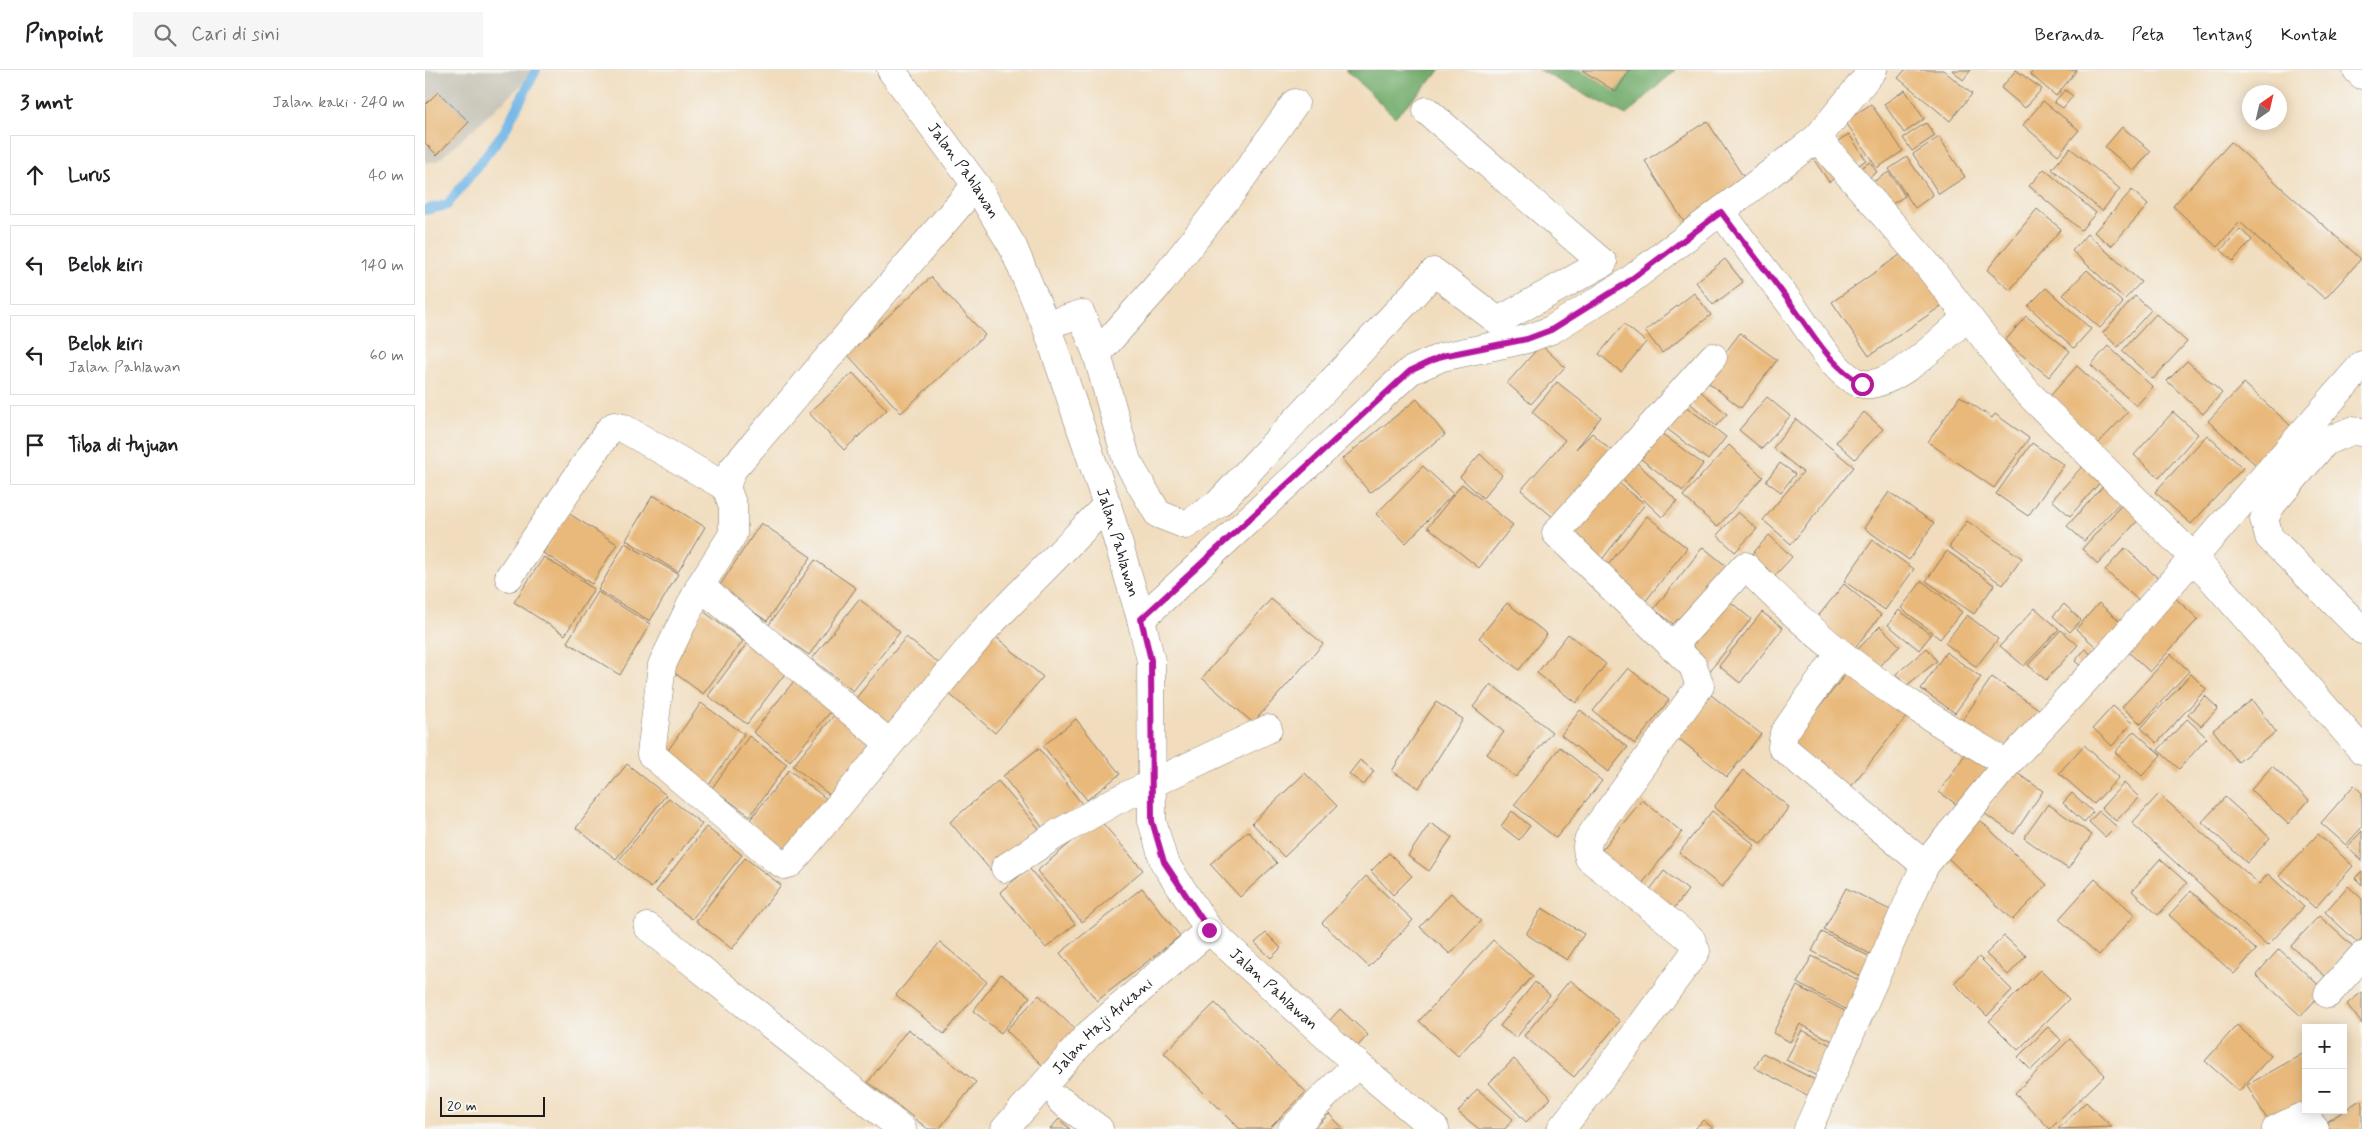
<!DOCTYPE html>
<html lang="id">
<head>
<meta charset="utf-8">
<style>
	body { margin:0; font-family:Mynerve,sans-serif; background:#f6f6f6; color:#202124 }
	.controls { position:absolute; right:15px; bottom:15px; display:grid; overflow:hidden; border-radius:0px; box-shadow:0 2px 12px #0003 }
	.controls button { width:45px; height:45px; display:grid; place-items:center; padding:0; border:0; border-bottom:1px solid #e0e0e0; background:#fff; color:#202124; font:25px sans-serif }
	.compass { position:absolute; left:1817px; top:15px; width:45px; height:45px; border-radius:50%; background:#fff; box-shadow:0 2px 12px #0003; rotate:34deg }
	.scale { position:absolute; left:15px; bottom:12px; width:105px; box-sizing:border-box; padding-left:5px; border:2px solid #1c1c1c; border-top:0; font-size:14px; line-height:18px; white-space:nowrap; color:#1c1c1c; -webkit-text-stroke:4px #f6f6f2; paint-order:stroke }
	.stop { position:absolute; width:15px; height:15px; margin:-11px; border:4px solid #b5179e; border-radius:50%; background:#fff }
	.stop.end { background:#b5179e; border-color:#fff; box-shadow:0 1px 5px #0008 }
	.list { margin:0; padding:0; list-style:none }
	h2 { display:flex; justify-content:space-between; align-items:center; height:65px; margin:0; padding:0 20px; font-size:21px }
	h2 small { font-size:16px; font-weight:400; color:#757577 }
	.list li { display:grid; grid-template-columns:32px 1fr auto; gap:15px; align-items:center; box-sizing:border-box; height:80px; margin:0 10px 10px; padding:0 10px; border:1px solid #e0e0e0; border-radius:0px }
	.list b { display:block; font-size:19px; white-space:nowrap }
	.list p { margin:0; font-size:16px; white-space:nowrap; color:#757577 }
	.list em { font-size:16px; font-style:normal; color:#757577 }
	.icon { flex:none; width:28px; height:28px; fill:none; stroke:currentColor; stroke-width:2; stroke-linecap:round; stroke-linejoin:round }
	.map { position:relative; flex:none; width:1937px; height:1059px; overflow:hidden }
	header { display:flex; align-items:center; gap:30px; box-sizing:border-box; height:70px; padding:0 25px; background:#fff; border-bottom:1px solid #e0e0e0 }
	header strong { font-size:24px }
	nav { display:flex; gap:28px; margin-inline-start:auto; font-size:18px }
	.search { width:350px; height:45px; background:#f6f6f6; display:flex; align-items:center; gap:12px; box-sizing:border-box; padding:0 18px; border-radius:0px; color:#757577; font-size:19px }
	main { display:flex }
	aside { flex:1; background:#fff }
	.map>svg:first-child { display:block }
	.industrial { fill:#c8c4b8 }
	.forest { fill:#72ac6c; stroke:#476444 }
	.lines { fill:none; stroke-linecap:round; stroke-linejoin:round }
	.stream { stroke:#71b6e7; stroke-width:10 }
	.building { fill:#e9b97b }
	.minor-casing { stroke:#867c6d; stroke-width:29 }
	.tertiary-casing { stroke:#867c6d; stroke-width:29 }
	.minor { stroke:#fff; stroke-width:28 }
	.tertiary { stroke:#fff; stroke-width:28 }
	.route { stroke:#b5179e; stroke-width:6 }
	.labels { text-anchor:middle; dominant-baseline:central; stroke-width:4; stroke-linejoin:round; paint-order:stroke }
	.street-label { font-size:16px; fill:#1c1c1c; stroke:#f6f6f2 }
</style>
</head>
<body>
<header>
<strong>Pinpoint</strong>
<div class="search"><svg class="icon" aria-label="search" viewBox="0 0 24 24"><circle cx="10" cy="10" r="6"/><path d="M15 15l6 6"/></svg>Cari di sini</div>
<nav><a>Beranda</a><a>Peta</a><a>Tentang</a><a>Kontak</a></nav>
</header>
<main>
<aside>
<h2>3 mnt<small>Jalan kaki · 240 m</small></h2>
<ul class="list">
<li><svg class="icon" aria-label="ahead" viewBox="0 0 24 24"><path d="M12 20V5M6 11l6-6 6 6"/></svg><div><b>Lurus</b></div><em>40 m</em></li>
<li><svg class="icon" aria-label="left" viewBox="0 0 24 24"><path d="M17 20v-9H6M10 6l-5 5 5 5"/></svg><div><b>Belok kiri</b></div><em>140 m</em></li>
<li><svg class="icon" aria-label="left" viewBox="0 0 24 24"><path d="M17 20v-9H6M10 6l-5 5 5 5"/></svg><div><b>Belok kiri</b><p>Jalan Pahlawan</p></div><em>60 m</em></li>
<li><svg class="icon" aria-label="arrive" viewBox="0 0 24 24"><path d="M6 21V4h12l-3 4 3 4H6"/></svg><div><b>Tiba di tujuan</b></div></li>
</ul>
</aside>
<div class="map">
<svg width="1937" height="1059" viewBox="0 0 1937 1059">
	<rect width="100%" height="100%" fill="#f6f6f2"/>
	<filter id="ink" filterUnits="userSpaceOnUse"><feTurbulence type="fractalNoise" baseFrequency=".02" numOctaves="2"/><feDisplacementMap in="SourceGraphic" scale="10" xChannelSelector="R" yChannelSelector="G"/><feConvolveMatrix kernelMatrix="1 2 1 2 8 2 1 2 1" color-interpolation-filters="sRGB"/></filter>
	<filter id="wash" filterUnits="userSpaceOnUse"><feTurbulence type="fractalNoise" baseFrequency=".0096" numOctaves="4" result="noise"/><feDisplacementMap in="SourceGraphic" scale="20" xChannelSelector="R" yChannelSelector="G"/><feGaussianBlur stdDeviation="1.12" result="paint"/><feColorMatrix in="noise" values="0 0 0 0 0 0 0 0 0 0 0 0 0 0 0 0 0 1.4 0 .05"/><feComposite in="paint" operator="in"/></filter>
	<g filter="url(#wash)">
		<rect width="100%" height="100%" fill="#f1ddbe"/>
		<polygon class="industrial" points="0,0 113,0 13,91 0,93"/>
		<g class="forest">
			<polygon points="921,0 1016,0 970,47"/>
			<polygon points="1114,0 1250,0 1201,45"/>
		</g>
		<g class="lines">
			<polyline class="stream" points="0,140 22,135 79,62 111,0"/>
		</g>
		<g id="blocks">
			<g class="building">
				<polygon points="1157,0 1205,0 1191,22"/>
				<polygon points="1480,0 1518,0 1547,24 1525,51 1473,8"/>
				<polygon points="1527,0 1546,0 1538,10"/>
				<polygon points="1591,0 1617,19 1600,38 1576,18"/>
				<polygon points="1608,0 1652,0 1631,26 1605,4"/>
				<polygon points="1480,20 1499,49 1479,63 1459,34"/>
				<polygon points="1640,20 1648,26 1638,38 1629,32"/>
				<polygon points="13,22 44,52 12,85 0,73 0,35"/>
				<polygon points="1618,31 1654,60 1633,85 1598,55"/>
				<polygon points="1446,34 1478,81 1452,98 1420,51"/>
				<polygon points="1282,51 1325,117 1263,158 1220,91"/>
				<polygon points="1501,53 1510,66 1487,81 1478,68"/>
				<polygon points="1697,57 1726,81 1709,101 1680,77"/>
				<polygon points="1424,64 1441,90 1431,97 1413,71"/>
				<polygon points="1514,67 1540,107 1514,124 1488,84"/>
				<polygon points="1806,72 1936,189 1900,229 1815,152 1792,177 1748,136"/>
				<polygon points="1645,78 1695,119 1677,141 1627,99"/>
				<polygon points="1400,79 1417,103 1404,112 1387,87"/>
				<polygon points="1482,87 1508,125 1490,138 1464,99"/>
				<polygon points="1445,92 1452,102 1441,110 1434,99"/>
				<polygon points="1619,99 1671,143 1656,160 1604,116"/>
				<polygon points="1464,102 1480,126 1462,137 1446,113"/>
				<polygon points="1707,120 1723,135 1686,176 1669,162"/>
				<polygon points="1612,139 1636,159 1585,220 1562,200"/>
				<polygon points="1815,159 1827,170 1808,191 1796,180"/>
				<polygon points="1662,164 1716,212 1700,229 1647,181"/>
				<polygon points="1482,180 1519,234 1444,286 1407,232"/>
				<polygon points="1300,189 1318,212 1288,235 1271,212"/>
				<polygon points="1662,200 1698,233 1675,258 1638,225"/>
				<polygon points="506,207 560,265 476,343 422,284"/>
				<polygon points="1621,218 1666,259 1649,278 1603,236"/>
				<polygon points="1269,223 1286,245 1237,283 1220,261"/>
				<polygon points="1710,226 1726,240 1693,277 1678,263"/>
				<polygon points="1731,244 1762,272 1728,309 1697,281"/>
				<polygon points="1601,246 1645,281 1624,307 1580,271"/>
				<polygon points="1199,254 1221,272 1196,302 1174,284"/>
				<polygon points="1315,263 1352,290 1316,338 1280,310"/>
				<polygon points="1116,275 1140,297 1106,334 1082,313"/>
				<polygon points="1683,276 1728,317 1711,336 1666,295"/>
				<polygon points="1762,291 1797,323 1778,344 1742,311"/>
				<polygon points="1652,296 1703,342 1667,380 1617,335"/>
				<polygon points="428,303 462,340 419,380 384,343"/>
				<polygon points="1132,312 1176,347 1151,379 1167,363 1196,390 1137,455 1096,420 1140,370 1107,342"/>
				<polygon points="1819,313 1867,357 1832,396 1783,351"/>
				<polygon points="1267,314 1302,344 1291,356 1256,325"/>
				<polygon points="1535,326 1567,348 1570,344 1604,368 1569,418 1503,372"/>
				<polygon points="1342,327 1365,346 1337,379 1314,360"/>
				<polygon points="992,329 1020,365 945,423 917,389"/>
				<polygon points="1255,332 1301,367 1283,390 1237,355"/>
				<polygon points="1439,342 1458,359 1430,389 1411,372"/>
				<polygon points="1748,342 1773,364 1734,408 1709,385"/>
				<polygon points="1371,349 1429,397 1366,474 1338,450 1378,402 1348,378"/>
				<polygon points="1236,363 1278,394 1258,421 1216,389"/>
				<polygon points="1782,365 1818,398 1766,454 1730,422"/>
				<polygon points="1607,373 1639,395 1603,446 1571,424"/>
				<polygon points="1304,375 1338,407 1292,457 1258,426"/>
				<polygon points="1055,384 1077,405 1058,428 1035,407"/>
				<polygon points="1662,391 1680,407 1645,446 1627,430"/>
				<polygon points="1211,392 1252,431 1237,447 1196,408"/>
				<polygon points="1355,393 1370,404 1356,422 1341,411"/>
				<polygon points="998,396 1028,424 981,473 951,444"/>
				<polygon points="1190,410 1220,434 1172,496 1142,473"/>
				<polygon points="1681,413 1699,428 1659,471 1642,456"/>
				<polygon points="1037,414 1088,455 1054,498 1003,457"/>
				<polygon points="1464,422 1509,453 1484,490 1439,458"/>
				<polygon points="228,425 280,457 253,502 201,470"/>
				<polygon points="1701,430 1718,445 1673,494 1657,479"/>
				<polygon points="1313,442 1332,459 1310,482 1292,465"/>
				<polygon points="143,443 192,474 167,514 118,483"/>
				<polygon points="1222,446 1262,478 1216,537 1175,505"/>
				<polygon points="1542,451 1597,488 1578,515 1524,477"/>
				<polygon points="336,453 386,487 342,551 293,518"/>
				<polygon points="1344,465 1367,487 1346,510 1323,489"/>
				<polygon points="1448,470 1489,499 1460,540 1419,511"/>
				<polygon points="200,473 253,504 225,551 173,520"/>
				<polygon points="1278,477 1306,500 1257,561 1229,539"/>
				<polygon points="1700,478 1734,509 1714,531 1680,500"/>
				<polygon points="1522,481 1569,515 1549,544 1501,511"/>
				<polygon points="119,487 169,519 140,565 89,532"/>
				<polygon points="390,490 431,518 384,585 343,556"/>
				<polygon points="1497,511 1537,542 1515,569 1476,538"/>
				<polygon points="1419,514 1456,545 1424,585 1386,555"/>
				<polygon points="173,522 225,554 195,605 142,572"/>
				<polygon points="1296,524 1326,549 1283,603 1252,578"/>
				<polygon points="1747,525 1773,549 1725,602 1699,578"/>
				<polygon points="434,529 475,562 428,621 387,589"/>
				<polygon points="846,529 898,574 828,653 777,608"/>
				<polygon points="1082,533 1122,564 1094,600 1054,568"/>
				<polygon points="1674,533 1704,559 1680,585 1651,559"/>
				<polygon points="1639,534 1656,550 1645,562 1628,546"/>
				<polygon points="1610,538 1634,559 1599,596 1575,576"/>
				<polygon points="1474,540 1506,565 1494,580 1463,555"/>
				<polygon points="278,541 318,571 278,624 239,595"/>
				<polygon points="1337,542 1358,558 1315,613 1294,596"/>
				<polygon points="1542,545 1573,569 1551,597 1520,573"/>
				<polygon points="1455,556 1475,576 1451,599 1432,580"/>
				<polygon points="563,560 618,607 570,663 515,616"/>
				<polygon points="1636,560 1653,575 1621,610 1603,595"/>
				<polygon points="1143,564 1181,594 1151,633 1112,603"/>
				<polygon points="481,567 522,600 471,661 431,628"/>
				<polygon points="323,572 362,601 322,654 283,626"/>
				<polygon points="1502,578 1512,591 1481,616 1471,604"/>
				<polygon points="1660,579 1670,588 1659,599 1650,591"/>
				<polygon points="1521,582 1556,607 1530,643 1496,619"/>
				<polygon points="1746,584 1764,601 1716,654 1697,637"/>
				<polygon points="1203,598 1244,630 1210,674 1168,641"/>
				<polygon points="1424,600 1482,646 1424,719 1366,673"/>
				<polygon points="1766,604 1781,619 1732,673 1716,658"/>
				<polygon points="1567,607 1615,640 1582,689 1534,655"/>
				<polygon points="369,611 407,640 365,691 328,662"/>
				<polygon points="1066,614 1127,662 1091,707 1062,684 1079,662 1048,637"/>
				<polygon points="1281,621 1336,664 1302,707 1248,664"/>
				<polygon points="1780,626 1793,638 1776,656 1763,645"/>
				<polygon points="1827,630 1851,662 1813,692 1788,660"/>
				<polygon points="1011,632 1038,649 994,718 967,701"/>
				<polygon points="276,633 319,664 281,719 239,686"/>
				<polygon points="1688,636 1707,653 1687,676 1668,658"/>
				<polygon points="1155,640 1203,677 1183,702 1136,665"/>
				<polygon points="410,644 448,674 406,726 368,696"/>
				<polygon points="651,649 695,704 662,730 618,676"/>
				<polygon points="1762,649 1782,668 1754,699 1733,680"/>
				<polygon points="1709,661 1736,685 1717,706 1690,682"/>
				<polygon points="324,666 362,694 325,746 287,718"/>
				<polygon points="1659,675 1694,707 1669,734 1634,703"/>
				<polygon points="1546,676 1573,695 1541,741 1514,722"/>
				<polygon points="1135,677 1177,711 1131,768 1089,735"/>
				<polygon points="614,678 657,734 621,762 578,706"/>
				<polygon points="935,690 949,701 939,715 924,704"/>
				<polygon points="202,694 241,725 191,789 151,758"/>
				<polygon points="1847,696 1884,730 1863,754 1826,720"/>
				<polygon points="364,700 403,730 363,781 324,751"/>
				<polygon points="1318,700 1364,737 1336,774 1289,737"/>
				<polygon points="1589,701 1618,721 1589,764 1560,744"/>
				<polygon points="880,703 912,736 859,787 827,753"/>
				<polygon points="573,711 617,762 568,803 525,752"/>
				<polygon points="1699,713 1714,727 1691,751 1676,738"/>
				<polygon points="1929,715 1937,723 1937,757 1921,775 1896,753"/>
				<polygon points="1647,723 1668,742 1659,752 1638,733"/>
				<polygon points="1734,724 1834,814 1843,804 1879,837 1842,876 1707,753"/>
				<polygon points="1800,727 1845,768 1822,793 1777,752"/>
				<polygon points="244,728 277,754 226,818 193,791"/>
				<polygon points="1217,730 1257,762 1213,819 1172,786"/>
				<polygon points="1623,734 1667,765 1643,799 1599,768"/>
				<polygon points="1087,741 1105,756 1094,770 1076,756"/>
				<polygon points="1287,741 1330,775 1297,817 1254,783"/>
				<polygon points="1674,741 1691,756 1680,767 1664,752"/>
				<polygon points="674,749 718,800 657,852 612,801"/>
				<polygon points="1554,749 1622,815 1587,850 1519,784"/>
				<polygon points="1005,753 1027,767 1004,801 983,786"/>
				<polygon points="281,757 317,785 267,849 231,821"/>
				<polygon points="823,761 852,793 815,827 785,794"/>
				<polygon points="1937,761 1937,791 1922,777"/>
				<polygon points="1893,764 1928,796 1890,838 1854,806"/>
				<polygon points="964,783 987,806 968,825 946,801"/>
				<polygon points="320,788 356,815 307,879 271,851"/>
				<polygon points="1735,789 1762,813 1733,845 1707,821"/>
				<polygon points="604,798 650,854 621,878 575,822"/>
				<polygon points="1239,801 1263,820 1245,844 1221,825"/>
				<polygon points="1937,801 1937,815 1930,808"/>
				<polygon points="941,806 988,850 944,897 897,853"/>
				<polygon points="1670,809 1710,845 1674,885 1634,849"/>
				<polygon points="1923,816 1937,829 1937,869 1933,873 1900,842"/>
				<polygon points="717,818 755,866 672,931 635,883"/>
				<polygon points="1421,818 1469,842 1447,885 1399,860"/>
				<polygon points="1766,821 1831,880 1809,904 1744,845"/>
				<polygon points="1026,823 1056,851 1025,884 995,857"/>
				<polygon points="1117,838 1159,864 1142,890 1101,864"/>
				<polygon points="1894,846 1929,877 1901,907 1866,876"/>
				<polygon points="1397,862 1447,888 1437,907 1387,881"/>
				<polygon points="841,863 856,878 846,888 830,873"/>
				<polygon points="1579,866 1601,886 1583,905 1561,884"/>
				<polygon points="1068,870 1108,906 1033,986 994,951"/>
				<polygon points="515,872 562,912 519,964 471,925"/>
				<polygon points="1854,879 1899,920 1876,946 1831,905"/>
				<polygon points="1387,886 1445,916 1430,944 1372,913"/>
				<polygon points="1554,887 1587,920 1562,946 1529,913"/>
				<polygon points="1615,900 1644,929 1593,980 1564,951"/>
				<polygon points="576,904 605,927 576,963 548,941"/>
				<polygon points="1145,910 1195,951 1149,1007 1099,966"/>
				<polygon points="1110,912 1125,925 1091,968 1075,956"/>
				<polygon points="1372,916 1429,946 1415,975 1375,954 1365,972 1348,963"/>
				<polygon points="1937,922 1937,954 1922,934"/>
				<polygon points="614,925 654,963 620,998 581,960"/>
				<polygon points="790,933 881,1022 844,1059 815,1059 739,983"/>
				<polygon points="915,939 943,965 931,978 903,952"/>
				<polygon points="1812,955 1846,986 1814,1021 1780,991"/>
				<polygon points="1623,957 1636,970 1606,1000 1593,987"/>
				<polygon points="483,959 551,1012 514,1059 503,1059 443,1012"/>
				<polygon points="1377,960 1415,980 1399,1009 1361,990"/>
				<polygon points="1645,969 1680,1005 1625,1059 1590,1023"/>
				<polygon points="1881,982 1881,1039 1847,1058 1822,1015"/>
				<polygon points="1338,983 1394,1012 1386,1027 1330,998"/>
				<polygon points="1089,989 1126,1028 1101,1052 1064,1013"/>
				<polygon points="1052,1019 1088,1049 1080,1059 1054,1059 1033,1042"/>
				<polygon points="1935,1030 1937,1033 1937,1059 1898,1059 1896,1056"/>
				<polygon points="1661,1032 1687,1057 1633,1059"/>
				<polygon points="904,1044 919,1059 889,1059"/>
				<polygon points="634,1049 645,1059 625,1059"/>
				<polygon points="1278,1050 1289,1059 1270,1059"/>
			</g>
		</g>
	</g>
	<g filter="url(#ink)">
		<use href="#blocks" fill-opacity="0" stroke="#867c6d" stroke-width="1"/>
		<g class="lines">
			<g class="minor-casing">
				<g id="minor">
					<polyline points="1932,0 1937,5"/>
					<polyline points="1392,68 1500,192 1601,321 1768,487 1937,680"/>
					<polyline points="551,115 307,400 301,417 308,436 308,464 275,516 237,595 226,684 351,790 359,795 366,793 562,557 682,435"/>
					<path d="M1296 141C1318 173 1342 203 1365 233 1380 253 1412 310 1438 314 1470 318 1519 267 1542 247"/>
					<polyline points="621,255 656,244 672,284 702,391 733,444 761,455 793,434 1009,202 1073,251 1178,193 1002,41"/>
					<polyline points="672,284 736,212 810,118 870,33"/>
					<polyline points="1937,362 1926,361 1900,372 1847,434 1839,449 1844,467 1937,560"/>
					<polyline points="84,507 184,360 189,356 198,358 301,417"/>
					<polyline points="275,516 464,673"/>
					<polyline points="716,549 985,301 1017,287 1102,269 1126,260 1200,214 1392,68 1448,0"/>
					<path d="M1247 577 1320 496C1354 531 1390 564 1428 593 1477 631 1530 662 1582 694"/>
					<polyline points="1415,583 1359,663 1357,677 1500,795"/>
					<polyline points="580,798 632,764 690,731 843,659"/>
					<polyline points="223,857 477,1059"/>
					<polyline points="1903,924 1937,886"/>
					<polyline points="636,1031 674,1059"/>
					<path id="s1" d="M580 1059 663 965 784 860"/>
					<polyline points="867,1059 932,994"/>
					<path d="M1136 1059 1205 971 1271 881 1266 869 1164 788C1160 776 1162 771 1169 761L1275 616 1268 596 1131 463 1288 287"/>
					<polyline points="1383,1059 1500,795 1582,694 1679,590 1937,295"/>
					<polyline points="1851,1059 1876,1047 1882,1050 1890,1059"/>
				</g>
			</g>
			<g class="tertiary-casing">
				<g id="tertiary">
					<path id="s2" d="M466 0 551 115 588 177 621 255 682 435 716 549 726 591 727 751 739 792 784 860 932 994 1010 1059"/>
				</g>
			</g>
			<use href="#minor" class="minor"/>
			<use href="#tertiary" class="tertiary"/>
		</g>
	</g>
	<g class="lines" filter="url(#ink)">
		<path class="route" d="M784 860 739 792 727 751 726 590 716 549 985 301 1017 286 1102 269 1126 260 1200 214 1296 142C1319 173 1343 203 1366 234 1388 264 1404 295 1437 314"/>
	</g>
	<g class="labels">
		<g class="street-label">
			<text stroke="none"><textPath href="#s2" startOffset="124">Jalan Pahlawan</textPath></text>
			<text stroke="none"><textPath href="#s2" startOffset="529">Jalan Pahlawan</textPath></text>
			<text stroke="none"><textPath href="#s2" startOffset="1024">Jalan Pahlawan</textPath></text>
			<text stroke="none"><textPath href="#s1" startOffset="142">Jalan Haji Arkani</textPath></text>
		</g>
	</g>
</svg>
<div class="controls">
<button>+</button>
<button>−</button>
</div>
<svg class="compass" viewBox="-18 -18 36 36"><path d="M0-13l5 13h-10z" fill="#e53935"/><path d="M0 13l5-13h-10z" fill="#757577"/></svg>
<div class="scale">20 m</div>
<div class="stop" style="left:1437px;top:314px"></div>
<div class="stop end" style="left:784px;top:860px"></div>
</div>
</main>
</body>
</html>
